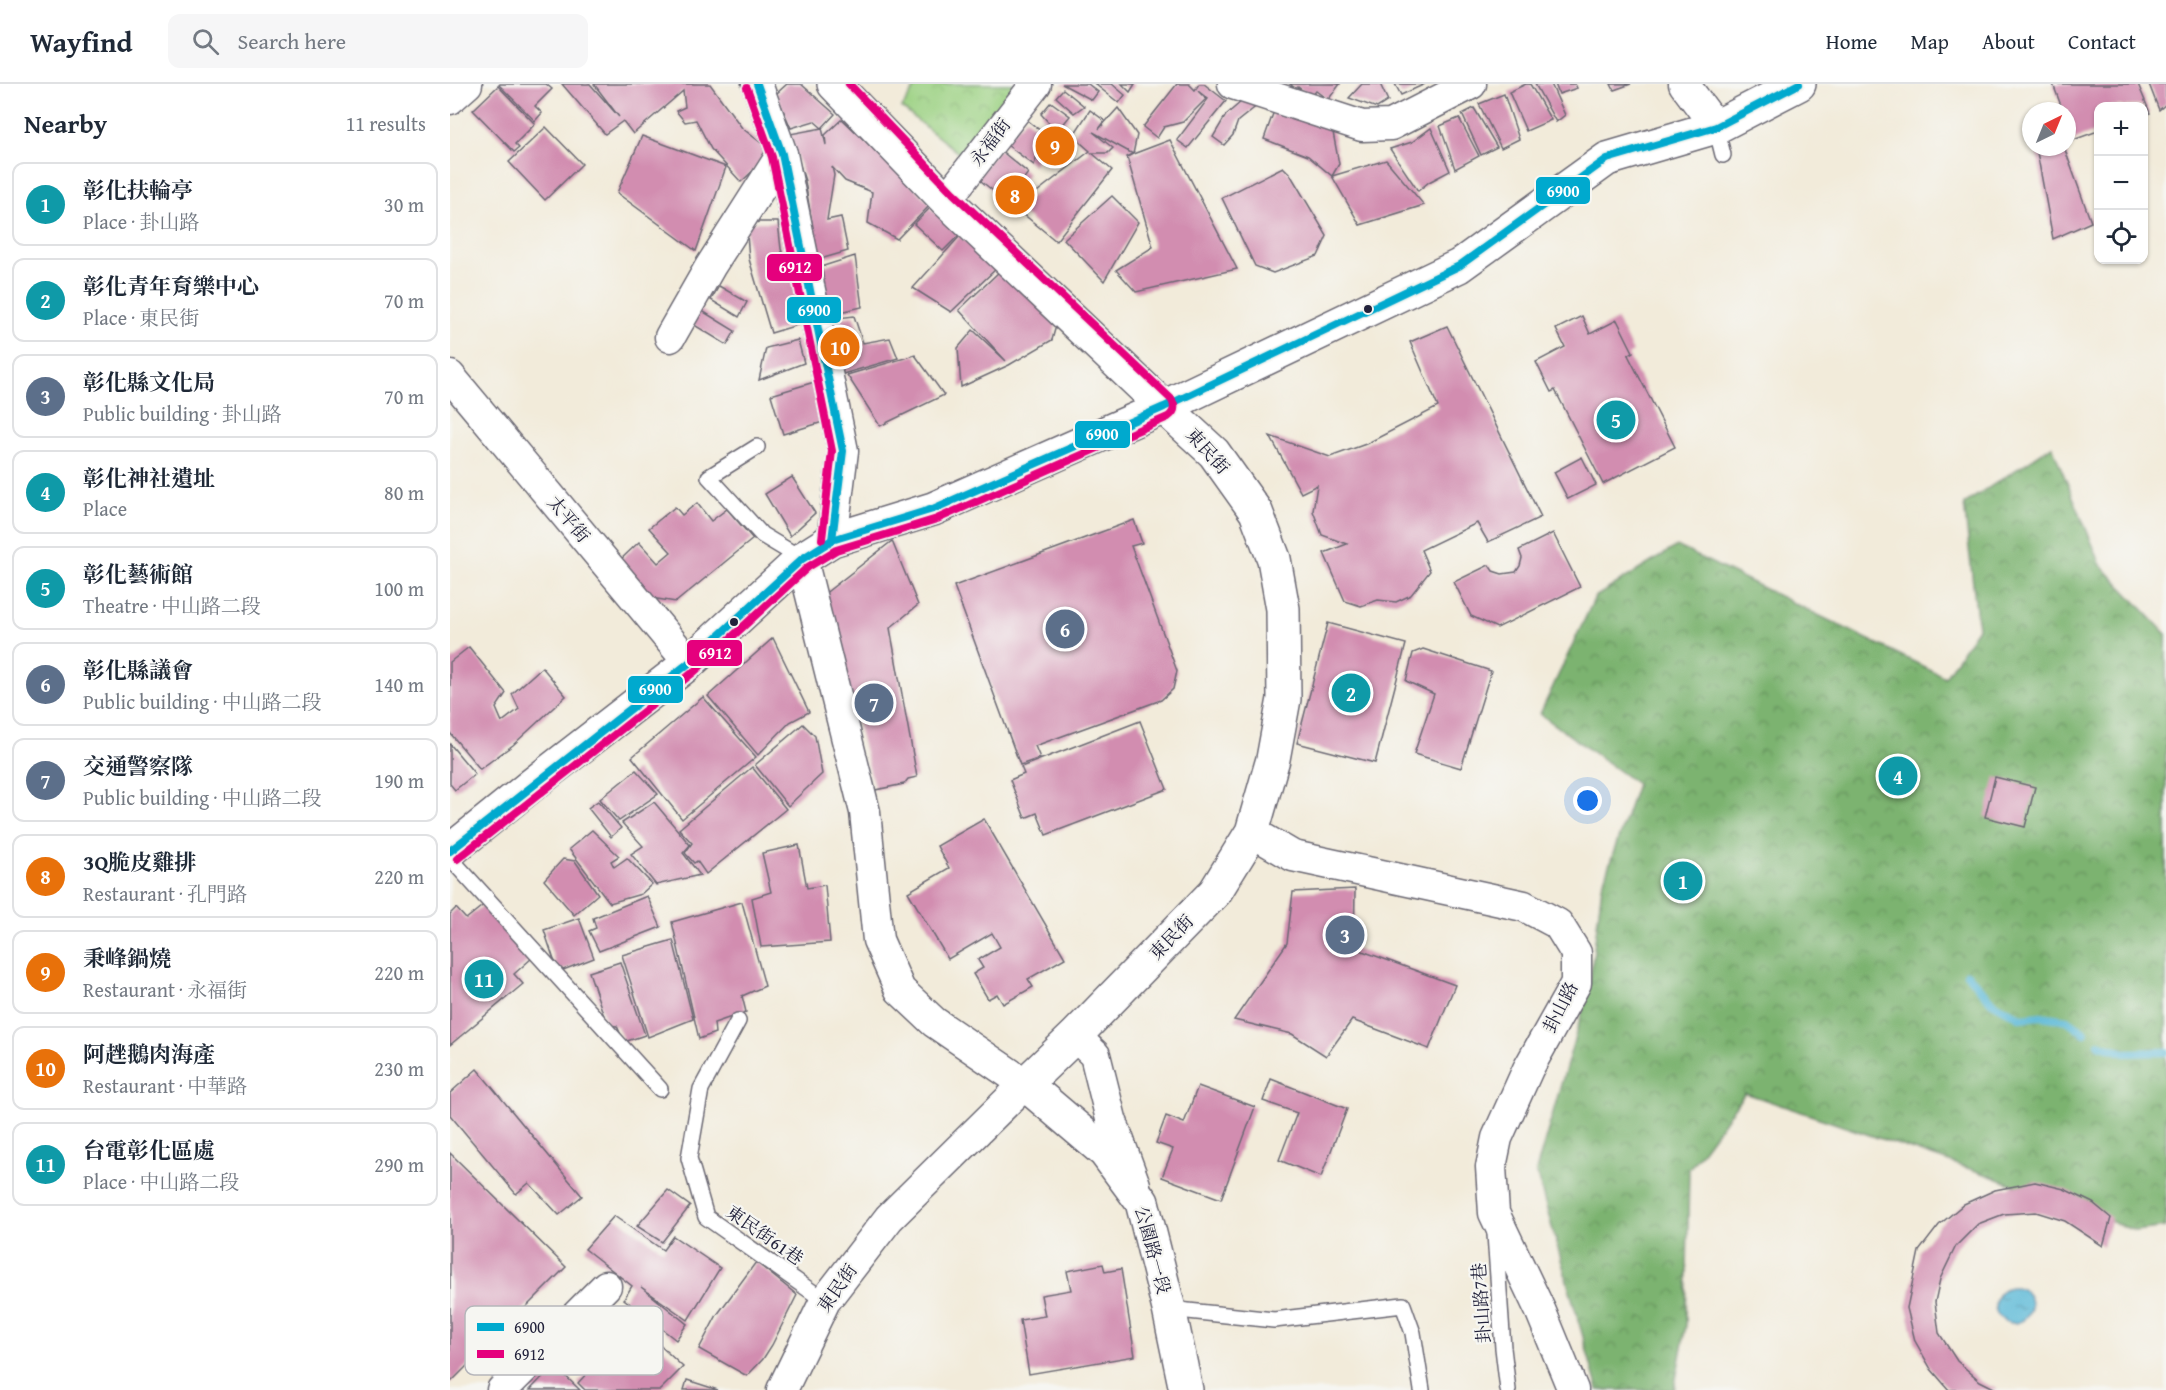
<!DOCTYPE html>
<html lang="en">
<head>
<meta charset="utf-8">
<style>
	body { margin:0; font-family:"Gentium Book Plus","Noto Serif TC",serif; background:#f6f6f7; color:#1f2937 }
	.controls { position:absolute; right:18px; top:18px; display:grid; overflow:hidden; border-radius:12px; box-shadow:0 2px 4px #0004 }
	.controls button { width:54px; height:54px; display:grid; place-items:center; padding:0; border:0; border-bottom:2px solid #e0e1e3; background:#fff; color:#1f2937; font:30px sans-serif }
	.compass { position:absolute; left:1572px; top:18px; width:54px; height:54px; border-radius:50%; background:#fff; box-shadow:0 2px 4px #0004; rotate:43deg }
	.you { position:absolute; left:1138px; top:717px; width:21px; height:21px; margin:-15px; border:4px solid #fff; border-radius:50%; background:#1a73e8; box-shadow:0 0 0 9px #1a73e833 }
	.badge { display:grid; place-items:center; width:39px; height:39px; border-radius:50%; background:#7c3aed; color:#fff; font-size:20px; font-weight:700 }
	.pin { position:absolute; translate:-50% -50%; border:3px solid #fff; box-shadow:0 2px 6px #0006 }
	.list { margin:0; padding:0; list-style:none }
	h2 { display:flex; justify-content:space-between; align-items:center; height:78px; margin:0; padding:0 24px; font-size:26px }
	h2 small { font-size:20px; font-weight:400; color:#747a83 }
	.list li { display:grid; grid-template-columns:39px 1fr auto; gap:18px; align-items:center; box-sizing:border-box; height:84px; margin:0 12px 12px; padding:0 12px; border:2px solid #e0e1e3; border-radius:12px }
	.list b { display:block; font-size:22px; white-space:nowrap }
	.list p { margin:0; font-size:20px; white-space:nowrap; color:#747a83 }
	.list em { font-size:20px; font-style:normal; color:#747a83 }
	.icon { flex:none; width:33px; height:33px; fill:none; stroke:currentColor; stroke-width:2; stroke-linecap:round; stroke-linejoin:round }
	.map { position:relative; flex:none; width:1716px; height:1306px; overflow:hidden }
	header { display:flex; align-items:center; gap:36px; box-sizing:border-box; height:84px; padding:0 30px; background:#fff; border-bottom:2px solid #e0e1e3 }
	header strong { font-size:28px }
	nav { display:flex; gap:33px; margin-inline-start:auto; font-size:21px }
	.search { width:420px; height:54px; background:#f6f6f7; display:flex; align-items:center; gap:15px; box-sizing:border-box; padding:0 21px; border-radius:12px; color:#747a83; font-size:22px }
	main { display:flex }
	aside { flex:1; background:#fff }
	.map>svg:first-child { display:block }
	.forest { fill:url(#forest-crowns); stroke:#4f6a56; stroke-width:1.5 }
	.park { fill:url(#park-crowns); stroke:#5e7a5e; stroke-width:1.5 }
	.water { fill:url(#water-ripples); stroke:#3d6d89; stroke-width:1.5 }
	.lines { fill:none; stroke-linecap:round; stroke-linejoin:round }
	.stream { stroke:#58b8d7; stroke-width:8 }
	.building { fill:#d28db0 }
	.lane-casing { stroke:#6b6873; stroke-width:18 }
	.street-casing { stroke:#6b6873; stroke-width:33 }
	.secondary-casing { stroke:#6b6873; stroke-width:36 }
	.primary-casing { stroke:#6b6873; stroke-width:36 }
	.lane { stroke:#fff; stroke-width:15 }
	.street { stroke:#fff; stroke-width:30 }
	.secondary { stroke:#fff; stroke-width:33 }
	.primary { stroke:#fff; stroke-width:33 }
	.bus-1-casing { stroke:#f6f6f2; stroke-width:12 }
	.bus-2-casing { stroke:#f6f6f2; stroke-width:12 }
	.bus-1 { stroke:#00a9ce; stroke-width:8 }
	.bus-2 { stroke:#e5007d; stroke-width:8 }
	.bus-dot { fill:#22223b; stroke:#f6f6f2; stroke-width:2 }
	.labels { text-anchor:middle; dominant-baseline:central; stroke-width:4.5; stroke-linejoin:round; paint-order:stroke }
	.street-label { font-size:18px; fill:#22223b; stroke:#f6f6f2 }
	.key { fill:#f6f6f2; stroke:#b6b6bb; stroke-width:1.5 }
	.key-label { font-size:16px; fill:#22223b }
	.line-badge { stroke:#f6f6f2; stroke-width:2 }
	.badge-label { font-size:16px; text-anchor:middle; font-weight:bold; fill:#fff }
</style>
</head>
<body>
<header>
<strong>Wayfind</strong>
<div class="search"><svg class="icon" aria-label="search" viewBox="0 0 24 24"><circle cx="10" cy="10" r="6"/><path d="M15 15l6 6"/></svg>Search here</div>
<nav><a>Home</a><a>Map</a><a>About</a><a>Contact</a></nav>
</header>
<main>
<aside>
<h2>Nearby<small>11 results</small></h2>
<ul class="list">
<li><span class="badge" style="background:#0f9aa8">1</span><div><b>彰化扶輪亭</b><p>Place · 卦山路</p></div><em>30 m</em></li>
<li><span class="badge" style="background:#0f9aa8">2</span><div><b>彰化青年育樂中心</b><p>Place · 東民街</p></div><em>70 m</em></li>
<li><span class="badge" style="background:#5c6f8a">3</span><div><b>彰化縣文化局</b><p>Public building · 卦山路</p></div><em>70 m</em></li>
<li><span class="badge" style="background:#0f9aa8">4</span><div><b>彰化神社遺址</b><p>Place</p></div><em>80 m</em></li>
<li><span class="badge" style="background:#0f9aa8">5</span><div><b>彰化藝術館</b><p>Theatre · 中山路二段</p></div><em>100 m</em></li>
<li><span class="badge" style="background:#5c6f8a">6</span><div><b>彰化縣議會</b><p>Public building · 中山路二段</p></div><em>140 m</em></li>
<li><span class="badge" style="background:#5c6f8a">7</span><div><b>交通警察隊</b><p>Public building · 中山路二段</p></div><em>190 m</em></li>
<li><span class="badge" style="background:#e8710a">8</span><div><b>3Q脆皮雞排</b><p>Restaurant · 孔門路</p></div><em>220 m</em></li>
<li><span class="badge" style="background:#e8710a">9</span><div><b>秉峰鍋燒</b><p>Restaurant · 永福街</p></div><em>220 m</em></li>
<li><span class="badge" style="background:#e8710a">10</span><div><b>阿趖鵝肉海產</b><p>Restaurant · 中華路</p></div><em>230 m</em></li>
<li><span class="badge" style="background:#0f9aa8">11</span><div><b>台電彰化區處</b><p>Place · 中山路二段</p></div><em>290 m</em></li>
</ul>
</aside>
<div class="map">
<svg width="1716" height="1306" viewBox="0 0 1716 1306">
	<defs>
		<pattern id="forest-crowns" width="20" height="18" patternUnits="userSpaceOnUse" patternTransform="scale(1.5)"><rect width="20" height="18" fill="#7cb370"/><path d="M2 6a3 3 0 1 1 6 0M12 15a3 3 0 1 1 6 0" fill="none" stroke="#65915d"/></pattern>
		<pattern id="park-crowns" width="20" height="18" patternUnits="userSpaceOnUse" patternTransform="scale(1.5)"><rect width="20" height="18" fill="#9bd182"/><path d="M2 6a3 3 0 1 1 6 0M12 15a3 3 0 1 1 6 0" fill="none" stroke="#85b371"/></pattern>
		<pattern id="water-ripples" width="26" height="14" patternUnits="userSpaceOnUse" patternTransform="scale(1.5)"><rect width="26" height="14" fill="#58b8d7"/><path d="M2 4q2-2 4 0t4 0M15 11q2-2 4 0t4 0" fill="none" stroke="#4895b0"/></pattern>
	</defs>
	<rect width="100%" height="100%" fill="#f6f6f2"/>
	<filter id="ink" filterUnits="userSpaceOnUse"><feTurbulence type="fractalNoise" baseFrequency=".0167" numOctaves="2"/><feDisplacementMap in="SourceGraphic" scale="12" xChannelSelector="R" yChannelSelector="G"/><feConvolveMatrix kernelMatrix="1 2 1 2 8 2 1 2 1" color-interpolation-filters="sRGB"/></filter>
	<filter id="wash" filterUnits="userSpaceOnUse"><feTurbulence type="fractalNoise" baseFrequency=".008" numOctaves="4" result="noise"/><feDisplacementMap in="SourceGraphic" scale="24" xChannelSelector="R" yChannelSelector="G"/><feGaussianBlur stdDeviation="1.35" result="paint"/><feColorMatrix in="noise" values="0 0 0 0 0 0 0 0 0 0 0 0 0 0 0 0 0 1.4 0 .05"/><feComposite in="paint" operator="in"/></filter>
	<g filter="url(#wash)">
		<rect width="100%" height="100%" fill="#f2ebda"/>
		<polygon class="forest" points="1602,362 1651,481 1716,550 1716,1143 1685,1147 1535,1090 1295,1009 1239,1085 1236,1241 1224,1306 1148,1306 1086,1087 1139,904 1152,802 1187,700 1090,630 1145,513 1227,462 1495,593 1528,544 1514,420"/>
		<polygon class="park" points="467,0 576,0 517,76 452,24"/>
		<circle class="water" cx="1563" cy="1221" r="18"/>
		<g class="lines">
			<g class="stream">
				<polyline points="1517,890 1542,918 1571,934 1591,932 1617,936 1635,949"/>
				<polyline points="1649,960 1675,969 1716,968"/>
			</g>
		</g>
		<g id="blocks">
			<g class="building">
				<polygon points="50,0 96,0 102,5 85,22 92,29 85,37 49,1"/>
				<polygon points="112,0 140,0 169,33 144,0 260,0 292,44 323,68 291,98 261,65 246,36 235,38 226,27 235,23 233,7 183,50 173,37 155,50"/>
				<polygon points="337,0 351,0 385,30 372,44 364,37 341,44 326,10"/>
				<polygon points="612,0 638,0 648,8 642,16"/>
				<polygon points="645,0 662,0 675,11 669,19"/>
				<polygon points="672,0 685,0 680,8"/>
				<polygon points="727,0 739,0 745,6 749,0 754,0 776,17 738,64 727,56 758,15 748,7 756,15 733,38 714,43 707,54 693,43"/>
				<polygon points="840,0 890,0 878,16 866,7 861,13 848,3 846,5"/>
				<polygon points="912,0 930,0 938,17 927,24 899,14"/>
				<polygon points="945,0 975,0 951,11"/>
				<polygon points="1076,0 1080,0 1101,36 1076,47 1059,8"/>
				<polygon points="1085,0 1101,0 1115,31 1106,38"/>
				<polygon points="1105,0 1125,0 1127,4 1109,10"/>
				<polygon points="1161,0 1181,0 1164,6"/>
				<polygon points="1603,0 1688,0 1700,29 1694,31 1694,22 1648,22 1648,47 1623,56 1617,39 1617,27 1613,27"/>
				<polygon points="1699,0 1716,0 1716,20 1709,26"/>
				<polygon points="48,2 85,40 65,60 69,64 64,68 23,26"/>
				<polygon points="613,5 634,22 624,29 606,13"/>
				<polygon points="1054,10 1069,55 1051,64 1029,20"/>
				<polygon points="799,11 808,21 788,37 783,51 774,61 763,53 776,31"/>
				<polygon points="601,18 620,32 607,48 591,30"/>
				<polygon points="668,24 687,51 683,70 720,56 787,185 686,208 666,186 703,163 677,73 683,70 643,48 663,64 658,69 642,69 662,86 606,157 566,124 640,67 623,52 640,26 655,37 649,45"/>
				<polygon points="825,24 882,43 889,80 882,92 858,72 814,55"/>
				<polygon points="1024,24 1047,63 1031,71 1012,30"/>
				<polygon points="1009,34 1029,72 1005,85 990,42"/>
				<polygon points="392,35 481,120 447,155 418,139 422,108 395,97 382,83 384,91 377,136 391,133 398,167 360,178 355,141 362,139 355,97 340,50 372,44 376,61 375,51"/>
				<polygon points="576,35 598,53 588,69 584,81 553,58"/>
				<polygon points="96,43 132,80 95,116 59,78"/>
				<polygon points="981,44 1000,87 979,98 968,107 940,65 962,58"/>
				<polygon points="192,52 276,83 246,167 167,109"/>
				<polygon points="1601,63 1614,63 1641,138 1603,155 1587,68"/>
				<polygon points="549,65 578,89 557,118 526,93"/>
				<polygon points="936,76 974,121 910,141 882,92"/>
				<polygon points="833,83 840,90 877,152 868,172 823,189 805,182 772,114"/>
				<polygon points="662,112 688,138 654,197 614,155"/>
				<polygon points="480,124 511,149 493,167 464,140"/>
				<polygon points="296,138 328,138 331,165 344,199 354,239 321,249 299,175"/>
				<polygon points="510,152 549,182 501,228 463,204"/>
				<polygon points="405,172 412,223 377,231 361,186"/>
				<polygon points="550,187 607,238 602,256 559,281 511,303 508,264 523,246 556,277 509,226"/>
				<polygon points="269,202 297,218 289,233 261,216"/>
				<polygon points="249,225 285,247 277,261 241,239"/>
				<polygon points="404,232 413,259 440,254 448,274 386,292 372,236"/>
				<polygon points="1132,232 1140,250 1167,236 1183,268 1178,271 1225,363 1153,400 1105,306 1101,308 1086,278 1115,263 1106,245"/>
				<polygon points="997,242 1091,433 1038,458 1027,439 971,466 980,487 961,511 946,518 928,516 911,522 895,517 874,469 897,460 872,451 863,427 867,401 851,409 820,352 880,373 916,360 988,323 960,258"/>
				<polygon points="348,256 354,279 309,296 316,264"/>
				<polygon points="465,271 494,311 430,342 397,291"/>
				<polygon points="371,296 383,335 333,350 321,311"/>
				<polygon points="1132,373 1146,401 1118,415 1104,388"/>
				<polygon points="342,393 365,429 340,452 315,410"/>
				<polygon points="247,419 261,437 277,425 303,455 226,518 201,514 169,477 189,458 208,479 221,468 199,444 225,423 232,431"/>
				<polygon points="684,436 692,459 681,462 727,587 723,605 711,616 585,662 590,674 570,681 504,502"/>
				<polygon points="1103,449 1130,503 1047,544 1021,532 1004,498 1039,481 1043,487 1052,490 1066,488 1070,482 1072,474 1069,466"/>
				<polygon points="442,457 468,521 440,544 467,693 458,695 454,700 425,706 373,511"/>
				<polygon points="878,539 956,560 925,679 847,659"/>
				<polygon points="323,554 359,628 340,638 308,671 258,612"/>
				<polygon points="19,563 56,609 46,624 52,638 69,625 62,610 92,583 116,612 63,661 30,685 0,649 0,578"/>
				<polygon points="973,565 1041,587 1011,684 964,670 984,610 956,597 963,569"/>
				<polygon points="253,613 306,673 232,735 182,673"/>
				<polygon points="690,637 717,705 596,751 587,729 575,734 560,696 574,690 571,683"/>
				<polygon points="353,640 365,652 372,690 338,722 305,681"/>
				<polygon points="0,660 25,690 5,706 0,700"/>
				<polygon points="302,683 336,725 256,790 247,777 244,779 235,769 242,759 229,745"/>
				<polygon points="186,686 208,710 169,737 150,715"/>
				<polygon points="1545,693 1585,703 1575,743 1535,733"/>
				<polygon points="148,717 171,744 161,753 138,724"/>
				<polygon points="204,718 240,761 233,769 250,791 206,801 181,770 193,762 172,739"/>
				<polygon points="534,735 615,874 578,895 583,903 553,920 547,910 538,915 523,890 533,884 528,876 550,863 542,849 498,875 458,808 499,784 487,762"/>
				<polygon points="142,746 169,772 161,777 164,783 177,774 202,800 191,810 160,819 119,765"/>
				<polygon points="349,761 357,804 375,801 380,858 311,863 302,814 321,808 312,769"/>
				<polygon points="113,775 125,777 148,810 124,831 94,796"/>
				<circle cx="1233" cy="797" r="11"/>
				<polygon points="905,805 904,864 1005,901 979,965 902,936 876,972 842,950 784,936 837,859 843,808"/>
				<polygon points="197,812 211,843 149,867 139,847 146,844 143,834"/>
				<polygon points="292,818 315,902 292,912 296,928 264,939 265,949 249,955 222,838"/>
				<polygon points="36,819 82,874 64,890 73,900 0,961 0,830 6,824 16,835"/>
				<polygon points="129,834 144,874 108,888 94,846"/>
				<polygon points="223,856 243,935 198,953 172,871"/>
				<polygon points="170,878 195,951 174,958 167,942 157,941 139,888"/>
				<polygon points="27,985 132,1112 109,1131 79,1099 66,1110 0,1031 0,1009"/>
				<polygon points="821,995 897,1025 871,1093 829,1076 847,1029 813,1017"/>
				<polygon points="748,1002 805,1023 771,1115 712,1093 723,1065 706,1059 716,1032 734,1039"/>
				<polygon points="0,1069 116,1183 0,1299"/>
				<polygon points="1585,1098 1614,1105 1643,1119 1661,1134 1653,1162 1615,1137 1586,1128 1554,1130 1528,1140 1506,1162 1490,1195 1485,1218 1489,1249 1507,1277 1530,1297 1548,1306 1499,1306 1481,1285 1465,1257 1457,1224 1469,1167 1489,1141 1514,1120 1545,1106"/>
				<polygon points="218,1106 240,1122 212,1158 187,1142"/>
				<polygon points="164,1132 213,1166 223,1152 270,1184 238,1236 191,1203 237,1240 226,1256 174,1215 182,1202 135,1165"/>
				<polygon points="306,1178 347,1211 322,1261 313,1275 297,1292 249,1265 267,1231"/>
				<polygon points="653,1180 655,1188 671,1185 685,1272 579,1290 570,1236 595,1232 591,1211 621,1206 617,1187"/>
				<polygon points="169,1223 233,1283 210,1306 135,1306 128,1299 139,1287 127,1277 124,1264"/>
				<polygon points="104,1281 130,1306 80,1306"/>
				<polygon points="237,1296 268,1306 234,1306"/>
			</g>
		</g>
	</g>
	<g filter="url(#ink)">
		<use href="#blocks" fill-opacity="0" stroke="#6b6873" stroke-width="1.5"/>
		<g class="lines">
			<g class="lane-casing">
				<g id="lane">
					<polyline points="1266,43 1273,71"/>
					<polyline points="307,363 259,393 312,451 352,475"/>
					<polyline points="0,774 210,1005"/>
					<polyline points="288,937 251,1005 239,1074 256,1133 375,1217"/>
					<polyline points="1045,1150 1053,1264 1058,1306"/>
					<polyline points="719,1225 824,1236 953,1221 963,1249 972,1306"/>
				</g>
			</g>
			<g class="street-casing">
				<g id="street">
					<polyline points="307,0 332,70 393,367 382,456"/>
					<polyline points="783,0 912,42 941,41 1021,0"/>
					<polyline points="1234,0 1266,43"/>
					<polyline points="0,15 17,0"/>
					<polyline points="496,116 586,0"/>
					<polyline points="220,253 260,183 332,70"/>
					<polyline points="0,292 239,579"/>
					<polyline points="802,748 843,772 1074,822 1108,840 1126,869 1126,899 1078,985 1047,1054 1041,1083 1044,1129 1091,1228 1123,1306"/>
					<polyline points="625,952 645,971 661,1035 685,1101"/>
					<polyline points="52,1306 156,1202"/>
					<polyline points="332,1306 375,1217 439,1134 575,1000 484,938 450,906 428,856 415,728 352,475"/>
				</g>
			</g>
			<g class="secondary-casing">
				<polyline id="secondary" points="714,323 764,369 806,428 824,475 833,525 834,615 823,675 802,748 765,808 625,952 575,1000 655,1068 692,1118 719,1225 736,1306"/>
			</g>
			<g class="primary-casing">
				<g id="primary">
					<polyline points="384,0 496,116 714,323"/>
					<polyline points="0,767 83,700 239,579 352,475 382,456 483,425 714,323 1009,182 1157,75 1266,43 1349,0"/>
				</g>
			</g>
			<use href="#lane" class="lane"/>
			<use href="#street" class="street"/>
			<use href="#secondary" class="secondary"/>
			<use href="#primary" class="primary"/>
			<g class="bus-1-casing">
				<g id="bus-1">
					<polyline points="307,0 332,70 393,367 382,456"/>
					<polyline points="0,767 239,579 352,475 382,456 483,425 714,323 1009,182 1157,75 1266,43 1349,0"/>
				</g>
			</g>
			<g class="bus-2-casing">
				<g id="bus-2">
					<polyline points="297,4 322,73 382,367 372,455"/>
					<path d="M7 775 245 587 358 483 386 466 487 435 718 333C725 328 726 322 721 315L503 109 399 0"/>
				</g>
			</g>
			<use href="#bus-1" class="bus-1"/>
			<use href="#bus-2" class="bus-2"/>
		</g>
	</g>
	<g class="bus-dot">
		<circle cx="918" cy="225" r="5"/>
		<circle cx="284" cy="538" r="5"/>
	</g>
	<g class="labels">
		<g class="street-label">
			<text transform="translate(540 58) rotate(-53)">永福街</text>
			<text transform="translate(758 367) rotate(48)">東民街</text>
			<text transform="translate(119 435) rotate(50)">太平街</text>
			<text transform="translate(721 853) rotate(-46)">東民街</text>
			<text transform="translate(1110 923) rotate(-63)">卦山路</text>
			<text transform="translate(315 1151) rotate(35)">東民街61巷</text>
			<text transform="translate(703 1166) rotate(75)">公園路一段</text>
			<text transform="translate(387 1204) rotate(-55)">東民街</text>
			<text transform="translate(1031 1219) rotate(-94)">卦山路7巷</text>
		</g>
	</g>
	<rect x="15" y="1222" width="198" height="69" rx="9" class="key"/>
	<rect x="27" y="1239" width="27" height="8" fill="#00a9ce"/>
	<rect x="27" y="1266" width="27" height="8" fill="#e5007d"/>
	<g class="key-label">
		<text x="64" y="1249">6900</text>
		<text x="64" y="1276">6912</text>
	</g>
	<g class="line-badge">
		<rect x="1085" y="92" width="56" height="29" rx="6" fill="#00a9ce"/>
		<rect x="316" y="169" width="57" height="29" rx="6" fill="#e5007d"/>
		<rect x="336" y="212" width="56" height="28" rx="6" fill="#00a9ce"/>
		<rect x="624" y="336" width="57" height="29" rx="6" fill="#00a9ce"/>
		<rect x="236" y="555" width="57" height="28" rx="6" fill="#e5007d"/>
		<rect x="177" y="591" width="57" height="29" rx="6" fill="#00a9ce"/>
	</g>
	<g class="badge-label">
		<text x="1113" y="113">6900</text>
		<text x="345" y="189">6912</text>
		<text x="364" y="232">6900</text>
		<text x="652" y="356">6900</text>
		<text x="265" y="575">6912</text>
		<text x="205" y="611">6900</text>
	</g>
</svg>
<div class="controls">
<button>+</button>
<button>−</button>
<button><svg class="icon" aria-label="locate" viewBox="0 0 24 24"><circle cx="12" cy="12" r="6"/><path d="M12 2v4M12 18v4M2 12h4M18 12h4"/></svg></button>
</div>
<svg class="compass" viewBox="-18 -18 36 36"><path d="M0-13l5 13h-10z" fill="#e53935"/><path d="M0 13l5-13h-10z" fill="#747a83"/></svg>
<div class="you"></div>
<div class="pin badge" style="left:1233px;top:797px;background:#0f9aa8">1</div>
<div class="pin badge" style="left:901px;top:609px;background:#0f9aa8">2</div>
<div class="pin badge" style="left:895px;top:851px;background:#5c6f8a">3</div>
<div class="pin badge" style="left:1448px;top:692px;background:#0f9aa8">4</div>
<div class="pin badge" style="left:1166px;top:336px;background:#0f9aa8">5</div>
<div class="pin badge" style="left:615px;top:545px;background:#5c6f8a">6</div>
<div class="pin badge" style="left:424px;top:619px;background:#5c6f8a">7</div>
<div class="pin badge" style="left:565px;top:111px;background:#e8710a">8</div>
<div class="pin badge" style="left:605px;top:62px;background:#e8710a">9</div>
<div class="pin badge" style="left:390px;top:263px;background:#e8710a">10</div>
<div class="pin badge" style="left:34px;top:895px;background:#0f9aa8">11</div>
</div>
</main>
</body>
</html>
